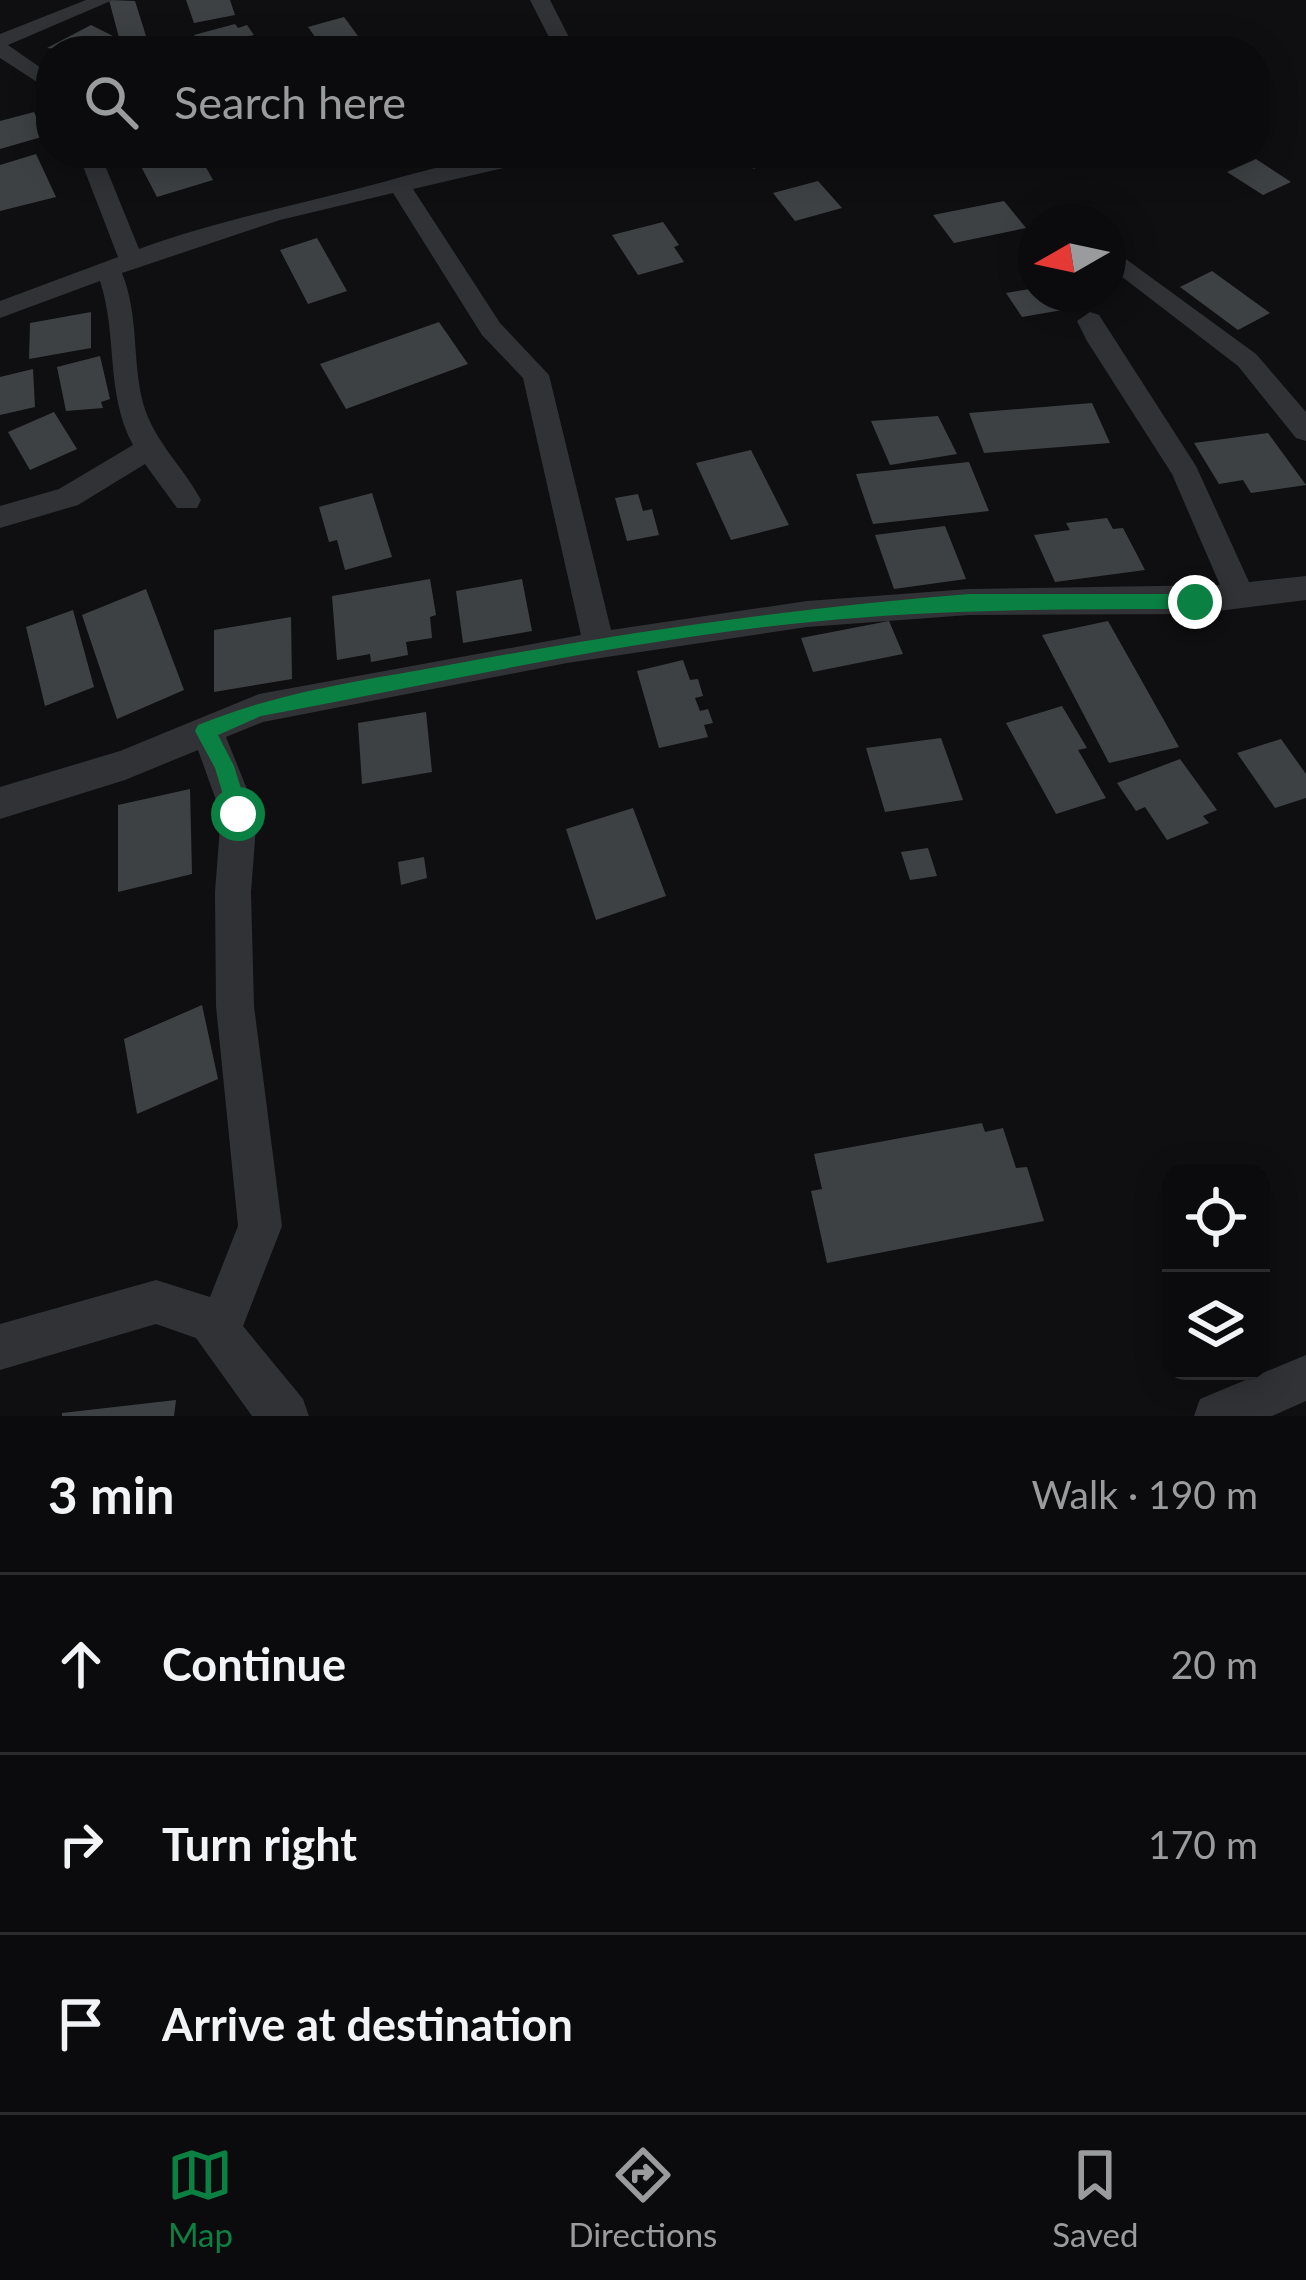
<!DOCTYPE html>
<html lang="en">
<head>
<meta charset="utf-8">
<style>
	body { margin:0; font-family:Lato,sans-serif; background:#19191b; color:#f1f3f6 }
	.controls { position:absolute; right:36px; bottom:36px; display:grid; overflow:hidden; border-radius:24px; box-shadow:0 6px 30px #0003 }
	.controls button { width:108px; height:108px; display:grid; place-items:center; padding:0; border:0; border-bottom:3px solid #2b2b2e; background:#0b0b0d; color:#f1f3f6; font:60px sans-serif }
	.compass { position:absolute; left:1018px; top:204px; width:108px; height:108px; border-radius:50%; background:#0b0b0d; box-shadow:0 6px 30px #0003; rotate:261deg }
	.stop { position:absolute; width:36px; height:36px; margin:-27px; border:9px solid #0b8043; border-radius:50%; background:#fff }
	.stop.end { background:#0b8043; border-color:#fff; box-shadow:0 3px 12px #0008 }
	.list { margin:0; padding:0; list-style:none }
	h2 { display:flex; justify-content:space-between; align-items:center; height:156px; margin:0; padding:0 48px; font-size:51px }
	h2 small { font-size:39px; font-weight:400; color:#9a9b9d }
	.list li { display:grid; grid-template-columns:78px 1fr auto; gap:36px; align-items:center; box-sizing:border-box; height:180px; padding:0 48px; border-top:3px solid #2b2b2e }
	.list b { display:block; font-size:45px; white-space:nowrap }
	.list em { font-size:39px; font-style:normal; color:#9a9b9d }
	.icon { flex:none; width:66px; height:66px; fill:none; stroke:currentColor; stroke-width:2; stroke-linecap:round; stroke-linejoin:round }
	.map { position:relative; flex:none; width:1306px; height:1416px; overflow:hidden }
	.search { position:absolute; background:#0b0b0d; box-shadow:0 6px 30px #0003; left:36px; right:36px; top:36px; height:132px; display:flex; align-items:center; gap:30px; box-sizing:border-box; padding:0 42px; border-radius:48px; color:#9a9b9d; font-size:45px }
	.sheet { height:696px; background:#0b0b0d }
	nav { display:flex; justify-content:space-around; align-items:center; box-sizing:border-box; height:168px; border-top:3px solid #2b2b2e; background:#0b0b0d; font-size:33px; color:#9a9b9d }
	nav a { display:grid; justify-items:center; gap:6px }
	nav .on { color:#0b8043 }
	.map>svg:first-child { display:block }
	.building { fill:#3e4144 }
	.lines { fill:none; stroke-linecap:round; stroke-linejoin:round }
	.street { fill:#303236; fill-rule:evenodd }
	.route { fill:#0b8043 }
</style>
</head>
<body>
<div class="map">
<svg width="1306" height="1416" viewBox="0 0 1306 1416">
	<rect width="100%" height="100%" fill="#0f0f11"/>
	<g class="building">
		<polygon points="109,0 135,1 146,36 139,38 142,45 122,49"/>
		<polygon points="186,0 230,0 235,15 194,23"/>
		<polygon points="344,17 369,51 325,51 308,27"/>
		<polygon points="235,24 238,28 247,25 254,35 245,37 249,43 205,51 194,35"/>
		<polygon points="91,25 113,36 84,51 47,48"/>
		<polygon points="34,112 45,136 0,149 0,121"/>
		<polygon points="134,153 198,153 213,180 157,197"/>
		<polygon points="36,154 56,197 0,211 0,165"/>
		<polygon points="1256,159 1291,182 1263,195 1227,172"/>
		<polygon points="818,181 842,208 795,221 773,193"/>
		<polygon points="1004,201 1026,228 954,243 933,215"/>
		<polygon points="663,222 679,245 674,247 684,262 638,275 612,235"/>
		<polygon points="317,238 347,291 308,304 280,250"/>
		<polygon points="1212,271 1270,313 1238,330 1180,287"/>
		<polygon points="1036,288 1036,294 1083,294 1091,305 1022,317 1006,293"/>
		<polygon points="91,312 91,348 29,359 30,323"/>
		<polygon points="439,322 468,364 346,409 320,364"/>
		<polygon points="100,356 110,399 101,402 103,408 66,411 57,367"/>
		<polygon points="33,369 35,407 0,415 0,377"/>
		<polygon points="1092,403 1110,443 984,453 969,413"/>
		<polygon points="54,412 77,449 30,470 8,432"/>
		<polygon points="938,416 957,454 890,465 871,421"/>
		<polygon points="1268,433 1306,485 1251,493 1243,480 1219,484 1194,443"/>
		<polygon points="751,450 789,525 731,540 696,463"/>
		<polygon points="969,462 989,511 873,524 856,474"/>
		<polygon points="372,493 392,557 345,570 337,540 329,542 319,507"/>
		<polygon points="638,494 643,511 652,509 659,535 627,541 615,498"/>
		<polygon points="1107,518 1113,529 1123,528 1145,570 1055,582 1034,535 1070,530 1066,523"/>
		<polygon points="945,526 966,579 894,589 875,535"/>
		<polygon points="430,579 436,615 430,617 432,638 406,642 408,655 371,662 370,654 337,660 332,596"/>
		<polygon points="522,579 532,631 463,643 456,591"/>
		<polygon points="146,589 184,690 117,719 82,615"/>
		<polygon points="73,610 94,687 45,706 26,627"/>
		<polygon points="291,617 292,679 214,692 214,630"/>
		<polygon points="889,621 903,654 813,672 801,638"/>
		<polygon points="1108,621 1179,747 1109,763 1042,635"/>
		<polygon points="683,660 690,680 698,679 703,696 695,698 700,711 708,709 713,723 704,725 708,737 659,748 637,671"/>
		<polygon points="1062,706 1087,748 1078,750 1106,798 1056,814 1006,723"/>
		<polygon points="426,712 432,772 362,784 358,723"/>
		<polygon points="941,738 963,800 885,812 866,748"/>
		<polygon points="1281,739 1306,774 1306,798 1275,808 1237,753"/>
		<polygon points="1180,759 1217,810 1203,816 1209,823 1167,840 1145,807 1136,811 1117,783"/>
		<polygon points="190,789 192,874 118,892 118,805"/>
		<polygon points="633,808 666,896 596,920 566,829"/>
		<polygon points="928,848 937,876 910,880 901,852"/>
		<polygon points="424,857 427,878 401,885 398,862"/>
		<polygon points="202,1005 218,1079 137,1114 124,1039"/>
		<polygon points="982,1123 985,1132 1003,1128 1016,1168 1027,1167 1044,1221 827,1263 811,1191 822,1189 814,1154"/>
		<polygon points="176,1400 174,1416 62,1416 62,1413"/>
	</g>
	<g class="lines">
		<g class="street">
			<polygon points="86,0 113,0 8,45 51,75 51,91 0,58 0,34"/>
			<polygon points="530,0 550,0 576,51 556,51"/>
			<path d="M78 153H100L139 249C220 219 304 204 387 181 439 166 495 153 549 153L546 158 413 189 500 323 549 375 611 630 807 601 969 589 1220 585 1172 474 1087 341 1077 321 1090 312 1099 315 1196 466 1249 582 1306 576V600L1194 614 969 615 807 627 567 663 263 722 226 737 257 814 251 892 254 1006 282 1226 243 1326 303 1399 309 1416H252L196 1338 156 1324 0 1370V1324L156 1280 210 1297 238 1226 216 1006 215 892 221 814 198 750 125 780 0 819V787L120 751 259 694 581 635 523 378 482 335 393 193 280 220 122 273C139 315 132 360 143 403 154 442 183 466 201 500L197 508H177L145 464 78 505 0 528V506L59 489 133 445C105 393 118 336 100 281L0 318V301L118 257Z"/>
			<polygon points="721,153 751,153 765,162 754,169"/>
			<polygon points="1060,214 1073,222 1049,222"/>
			<polygon points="1108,246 1256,354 1306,412 1306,441 1296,438 1238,366 1108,266"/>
			<polygon points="1306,1355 1306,1401 1272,1416 1194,1416 1200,1399"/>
		</g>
	</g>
	<path class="route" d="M969 594H1195L1204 602 1195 609C1066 609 939 609 811 622 626 640 443 682 261 716L218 735 234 766 249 814 238 823 231 821 215 768 195 731 198 725C280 691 367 680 454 664 625 632 795 608 969 594Z"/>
</svg>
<div class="controls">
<button><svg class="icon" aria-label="locate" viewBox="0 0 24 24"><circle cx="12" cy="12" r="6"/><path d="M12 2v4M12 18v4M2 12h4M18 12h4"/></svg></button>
<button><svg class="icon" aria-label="layers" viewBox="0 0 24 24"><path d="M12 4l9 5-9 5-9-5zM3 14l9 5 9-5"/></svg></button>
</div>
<svg class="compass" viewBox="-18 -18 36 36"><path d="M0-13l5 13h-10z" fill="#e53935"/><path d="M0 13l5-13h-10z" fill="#9a9b9d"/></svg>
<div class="stop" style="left:238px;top:814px"></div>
<div class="stop end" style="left:1195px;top:602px"></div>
<div class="search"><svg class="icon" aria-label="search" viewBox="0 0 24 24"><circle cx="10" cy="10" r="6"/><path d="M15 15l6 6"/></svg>Search here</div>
</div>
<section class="sheet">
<h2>3 min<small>Walk · 190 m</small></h2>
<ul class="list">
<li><svg class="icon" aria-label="ahead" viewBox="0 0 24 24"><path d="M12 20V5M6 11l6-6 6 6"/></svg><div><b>Continue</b></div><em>20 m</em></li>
<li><svg class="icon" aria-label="right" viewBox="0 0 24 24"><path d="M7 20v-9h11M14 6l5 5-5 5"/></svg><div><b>Turn right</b></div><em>170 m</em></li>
<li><svg class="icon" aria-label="arrive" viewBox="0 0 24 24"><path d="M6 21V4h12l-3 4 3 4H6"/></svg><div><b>Arrive at destination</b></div></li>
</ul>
</section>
<nav>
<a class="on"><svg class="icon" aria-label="map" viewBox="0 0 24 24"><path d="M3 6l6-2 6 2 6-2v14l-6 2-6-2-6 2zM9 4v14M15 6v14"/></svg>Map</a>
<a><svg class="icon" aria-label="directions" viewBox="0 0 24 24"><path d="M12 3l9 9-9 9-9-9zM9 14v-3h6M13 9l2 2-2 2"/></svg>Directions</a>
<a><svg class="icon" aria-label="saved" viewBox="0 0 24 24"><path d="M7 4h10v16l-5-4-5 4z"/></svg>Saved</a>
</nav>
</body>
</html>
